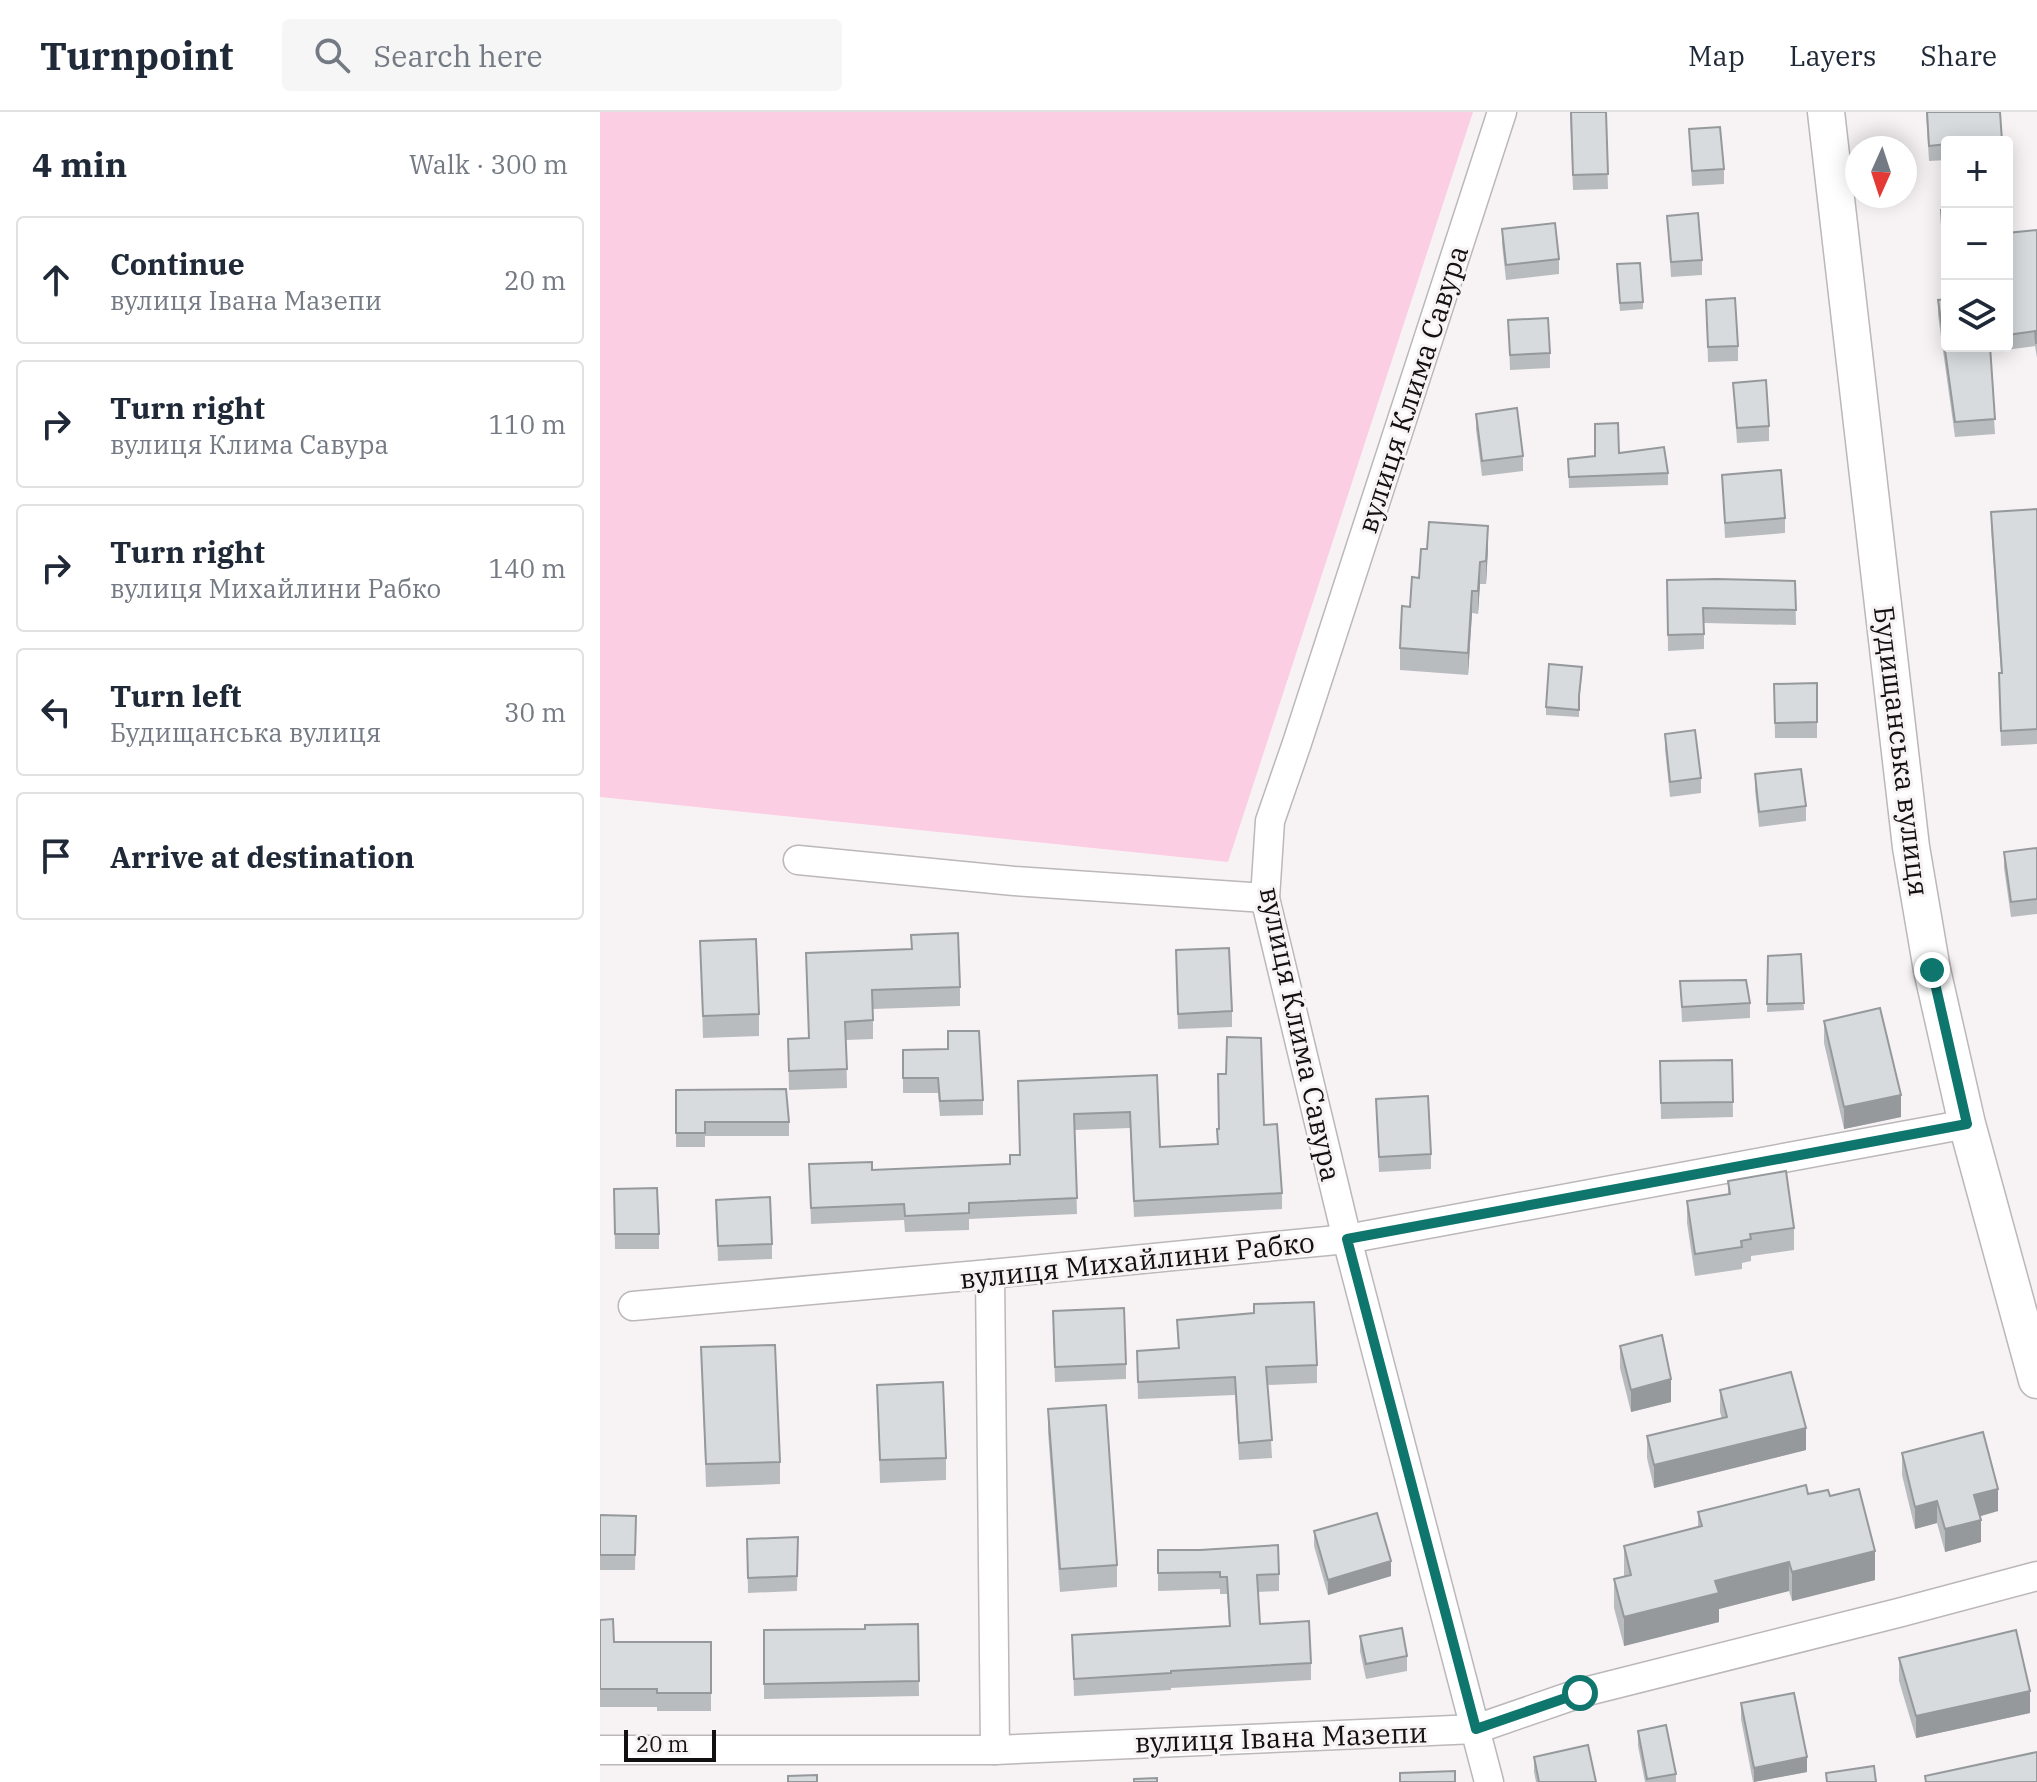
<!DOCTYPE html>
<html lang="en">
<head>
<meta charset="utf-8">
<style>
	body { margin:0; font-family:"IBM Plex Serif",serif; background:#f6f6f7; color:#1f2937 }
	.controls { position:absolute; right:24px; top:24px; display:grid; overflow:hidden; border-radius:8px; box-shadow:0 4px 20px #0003 }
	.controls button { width:72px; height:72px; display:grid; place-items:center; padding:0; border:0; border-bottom:2px solid #e0e1e3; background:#fff; color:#1f2937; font:40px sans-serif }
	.compass { position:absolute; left:1245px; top:24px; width:72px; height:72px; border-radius:50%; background:#fff; box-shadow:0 4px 20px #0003; rotate:183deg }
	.scale { position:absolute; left:24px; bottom:20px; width:92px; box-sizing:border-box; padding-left:8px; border:4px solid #121011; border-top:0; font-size:22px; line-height:28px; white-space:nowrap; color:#121011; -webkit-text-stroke:6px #f7f3f5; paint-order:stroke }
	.stop { position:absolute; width:24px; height:24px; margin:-18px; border:6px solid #0f766e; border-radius:50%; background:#fff }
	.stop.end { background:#0f766e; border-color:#fff; box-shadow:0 2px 8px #0008 }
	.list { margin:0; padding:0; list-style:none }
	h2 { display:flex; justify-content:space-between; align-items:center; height:104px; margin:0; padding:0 32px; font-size:34px }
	h2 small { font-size:26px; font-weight:400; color:#747a83 }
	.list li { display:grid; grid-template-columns:52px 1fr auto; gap:24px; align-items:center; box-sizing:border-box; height:128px; margin:0 16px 16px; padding:0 16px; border:2px solid #e0e1e3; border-radius:8px }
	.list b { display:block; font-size:30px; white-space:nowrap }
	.list p { margin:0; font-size:26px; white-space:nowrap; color:#747a83 }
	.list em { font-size:26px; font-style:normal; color:#747a83 }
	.icon { flex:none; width:44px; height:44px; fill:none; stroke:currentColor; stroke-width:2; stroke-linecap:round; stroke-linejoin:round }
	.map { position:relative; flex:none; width:1437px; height:1670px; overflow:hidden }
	header { display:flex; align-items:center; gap:48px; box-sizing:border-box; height:112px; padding:0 40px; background:#fff; border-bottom:2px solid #e0e1e3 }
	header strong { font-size:38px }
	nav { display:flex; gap:44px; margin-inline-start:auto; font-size:28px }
	.search { width:560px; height:72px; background:#f6f6f7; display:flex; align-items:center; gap:20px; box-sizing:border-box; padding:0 28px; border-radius:8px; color:#747a83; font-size:30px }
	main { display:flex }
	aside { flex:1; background:#fff }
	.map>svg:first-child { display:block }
	.garden { fill:#fccee3 }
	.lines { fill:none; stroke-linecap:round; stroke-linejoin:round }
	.minor-casing { stroke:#bcb7b9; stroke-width:31 }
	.tertiary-casing { stroke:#bcb7b9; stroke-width:39 }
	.minor { stroke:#fff; stroke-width:28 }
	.tertiary { stroke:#fff; stroke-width:36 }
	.wall { fill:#b9bcbe }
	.shaded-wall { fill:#96999b }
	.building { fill:#d7dbdd; stroke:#96999b; stroke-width:2 }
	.route { stroke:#0f766e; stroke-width:10 }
	.labels { text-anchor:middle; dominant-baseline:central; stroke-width:6; stroke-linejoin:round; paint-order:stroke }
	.street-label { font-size:28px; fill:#121011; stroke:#f7f3f5 }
</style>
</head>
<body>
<header>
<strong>Turnpoint</strong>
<div class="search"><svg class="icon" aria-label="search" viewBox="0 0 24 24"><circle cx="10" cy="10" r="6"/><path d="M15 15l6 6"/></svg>Search here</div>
<nav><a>Map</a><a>Layers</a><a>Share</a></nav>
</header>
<main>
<aside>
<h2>4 min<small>Walk · 300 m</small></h2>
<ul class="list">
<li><svg class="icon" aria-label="ahead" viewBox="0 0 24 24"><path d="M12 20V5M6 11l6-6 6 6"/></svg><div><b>Continue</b><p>вулиця Івана Мазепи</p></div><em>20 m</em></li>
<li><svg class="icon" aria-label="right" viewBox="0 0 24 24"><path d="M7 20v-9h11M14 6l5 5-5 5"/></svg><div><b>Turn right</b><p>вулиця Клима Савура</p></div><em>110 m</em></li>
<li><svg class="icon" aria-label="right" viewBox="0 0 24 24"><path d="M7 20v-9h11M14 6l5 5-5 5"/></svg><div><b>Turn right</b><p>вулиця Михайлини Рабко</p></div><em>140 m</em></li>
<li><svg class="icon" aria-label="left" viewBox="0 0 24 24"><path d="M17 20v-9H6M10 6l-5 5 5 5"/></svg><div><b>Turn left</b><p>Будищанська вулиця</p></div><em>30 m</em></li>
<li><svg class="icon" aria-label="arrive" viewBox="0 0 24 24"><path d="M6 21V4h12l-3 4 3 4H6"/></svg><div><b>Arrive at destination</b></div></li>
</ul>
</aside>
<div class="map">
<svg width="1437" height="1670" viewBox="0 0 1437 1670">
	<rect width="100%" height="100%" fill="#f7f3f5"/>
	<polygon class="garden" points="0,0 873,0 628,750 0,685"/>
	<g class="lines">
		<g class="minor-casing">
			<g id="minor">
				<polyline points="198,748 414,769 665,786"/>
				<polyline points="390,1162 395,1638"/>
				<polyline points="33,1194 390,1162 747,1127 1367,1012"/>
				<polyline points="0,1638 395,1638 876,1617 980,1581 1298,1501 1437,1464"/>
				<polyline points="889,1670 747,1127 665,786 670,709 697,631 902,0"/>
			</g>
		</g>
		<g class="tertiary-casing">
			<polyline id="tertiary" points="1226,0 1311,735 1332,858 1367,1012 1437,1268"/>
		</g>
		<use href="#minor" class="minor"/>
		<use href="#tertiary" class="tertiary"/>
	</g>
	<g class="wall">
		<polygon points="970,0 1006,0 1008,77 973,78"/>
		<polygon points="1326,0 1400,0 1402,30 1347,30 1347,48 1329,49"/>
		<polygon points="1089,17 1124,57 1124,72 1092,74"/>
		<polygon points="1341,98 1347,98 1347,234 1407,234 1407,121 1437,118 1437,246 1435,234 1390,240 1395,322 1355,325 1338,203 1338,188 1346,187"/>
		<polygon points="1067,104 1102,148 1102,163 1071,165"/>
		<polygon points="902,117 959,147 959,162 906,168 902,132"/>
		<polygon points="1017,160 1043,190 1043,197 1020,199"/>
		<polygon points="1106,188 1138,234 1138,249 1108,250"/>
		<polygon points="908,208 950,241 950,256 910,258"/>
		<polygon points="1133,271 1169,314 1169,329 1137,331"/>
		<polygon points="876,302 923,344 923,359 882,364 876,317"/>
		<polygon points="1019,341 1068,361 1068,373 969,376 968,347"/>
		<polygon points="1122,363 1185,406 1185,421 1125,426"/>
		<polygon points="1437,397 1437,632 1401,634 1399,576 1399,561 1401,561 1391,415 1391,400"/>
		<polygon points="888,436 886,472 880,472 878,502 872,501 868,563 800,558 800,536 810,495 819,466"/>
		<polygon points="1067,468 1195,469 1196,513 1104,511 1104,537 1068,539"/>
		<polygon points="982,563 979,589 979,605 946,603 946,595"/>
		<polygon points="1217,571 1217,626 1175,626 1174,572"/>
		<polygon points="1065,622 1101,666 1101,681 1070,685 1065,637"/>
		<polygon points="1155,662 1206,694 1206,709 1159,715 1155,678"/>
		<polygon points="1437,736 1437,802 1411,805 1404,756 1404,740"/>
		<polygon points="100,829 159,902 159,924 103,926"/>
		<polygon points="206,841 360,875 360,894 273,897 273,927 246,928 247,976 189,978 188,927 209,926"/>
		<polygon points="1201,842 1204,898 1167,900 1168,844"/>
		<polygon points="576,853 632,899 632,915 578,917"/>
		<polygon points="1080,869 1150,891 1150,906 1082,910"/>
		<polygon points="1224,909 1301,1005 1244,1017 1224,931"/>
		<polygon points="303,938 383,988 383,1003 340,1004 338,981 303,981"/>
		<polygon points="1132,948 1133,1005 1061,1007 1060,949"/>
		<polygon points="557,963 560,1035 617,1032 617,1017 664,1013 682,1081 682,1097 534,1105 530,1016 475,1018 477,1102 369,1107 369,1118 305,1120 304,1108 211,1112 209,1052 272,1058 410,1052 420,1043 418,969"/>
		<polygon points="76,978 189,1010 189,1024 105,1024 105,1035 76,1035"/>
		<polygon points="776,987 831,1042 831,1057 779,1060"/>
		<polygon points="1128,1069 1194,1116 1194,1138 1151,1144 1151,1149 1142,1151 1142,1157 1095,1164 1087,1111 1087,1089 1128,1083"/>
		<polygon points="14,1077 59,1122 59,1137 15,1137"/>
		<polygon points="116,1088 172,1132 172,1147 118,1149"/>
		<polygon points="577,1208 717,1253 717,1271 668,1273 672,1346 639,1348 635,1283 538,1287 537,1239 578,1236"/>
		<polygon points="453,1214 526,1252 526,1267 455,1270"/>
		<polygon points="1020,1234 1071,1290 1031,1300 1020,1256"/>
		<polygon points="101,1235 180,1350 180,1372 106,1375"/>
		<polygon points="277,1273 346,1346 346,1368 280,1371"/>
		<polygon points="1120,1278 1206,1338 1054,1376 1047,1346 1047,1324 1122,1307 1120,1300"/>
		<polygon points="448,1297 517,1453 517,1475 460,1480 448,1320"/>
		<polygon points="1302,1341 1398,1399 1380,1404 1381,1430 1345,1440 1337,1411 1315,1417 1302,1363"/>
		<polygon points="1208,1382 1230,1384 1275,1468 1192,1489 1189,1479 1119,1497 1119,1510 1024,1534 1014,1496 1014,1467 1024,1465 1024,1434 1098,1415 1098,1400"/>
		<polygon points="0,1403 36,1404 35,1458 0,1458"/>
		<polygon points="714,1419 791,1464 728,1483 714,1434"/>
		<polygon points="198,1425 197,1479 148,1481 147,1427"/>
		<polygon points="558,1438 679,1462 679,1479 658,1480 660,1512 711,1551 711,1568 571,1576 571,1578 474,1584 472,1523 629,1514 627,1482 620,1482 620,1477 558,1479"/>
		<polygon points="0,1508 14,1530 111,1530 111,1599 57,1599 57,1595 0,1595"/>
		<polygon points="318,1512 319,1584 164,1587 164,1518 265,1517"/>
		<polygon points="760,1524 807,1544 807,1559 766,1567 760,1539"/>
		<polygon points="1299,1546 1430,1601 1316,1626 1299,1569"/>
		<polygon points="1141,1591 1207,1660 1153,1670 1141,1607"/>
		<polygon points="1038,1619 1076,1662 1076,1670 1045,1670 1038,1634"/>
		<polygon points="934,1645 996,1670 936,1670 934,1660"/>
	</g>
	<g class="shaded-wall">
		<polygon points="888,414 888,436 886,472 886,449"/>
		<polygon points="880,450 880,472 878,502 878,479"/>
		<polygon points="872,479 872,501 868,563 868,541"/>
		<polygon points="1301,983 1301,1005 1244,1017 1244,995"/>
		<polygon points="1071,1267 1071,1290 1031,1300 1031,1278"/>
		<polygon points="1206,1316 1206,1338 1054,1376 1054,1353"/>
		<polygon points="1398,1377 1398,1399 1374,1406 1374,1383"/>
		<polygon points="1337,1389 1337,1411 1315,1417 1315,1395"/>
		<polygon points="1381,1408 1381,1430 1345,1440 1345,1417"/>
		<polygon points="1275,1439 1275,1468 1192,1489 1192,1460"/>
		<polygon points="791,1449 791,1464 728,1483 728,1468"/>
		<polygon points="1189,1450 1189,1479 1119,1497 1119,1510 1024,1534 1024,1505 1115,1469"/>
		<polygon points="1430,1579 1430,1601 1316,1626 1316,1604"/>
		<polygon points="1207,1645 1207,1660 1154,1670 1154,1656"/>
	</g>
	<g class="building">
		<polygon points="971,0 1006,0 1008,62 973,63"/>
		<polygon points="1327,0 1400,0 1402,29 1347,30 1347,32 1329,34"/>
		<polygon points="1120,15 1124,57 1092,59 1089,17"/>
		<polygon points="1341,98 1347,98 1347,187"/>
		<polygon points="1098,101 1102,148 1071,150 1067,104"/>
		<polygon points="955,111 959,147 906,153 902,117"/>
		<polygon points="1437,118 1437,231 1436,231 1435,219 1407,223 1407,121"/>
		<polygon points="1040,151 1043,190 1020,191 1017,152"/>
		<polygon points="1135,186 1138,234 1108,235 1106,188"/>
		<polygon points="1347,187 1347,234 1390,234 1395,307 1355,310 1338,188"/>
		<polygon points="948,206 950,241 910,243 908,208"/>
		<polygon points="1166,268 1169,314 1137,316 1133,271"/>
		<polygon points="917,296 923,344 882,349 876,302"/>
		<polygon points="1018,311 1019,341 1064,335 1068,361 969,365 968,347 995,344 995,312"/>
		<polygon points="1181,358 1185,406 1125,411 1122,363"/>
		<polygon points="1437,397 1437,617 1401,619 1399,561 1402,561 1391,400"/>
		<polygon points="829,410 888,414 886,449 880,450 878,479 872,479 868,541 800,536 802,494 810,495 812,465 819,466 821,437 827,437"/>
		<polygon points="1117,467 1195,469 1196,498 1103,496 1104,522 1068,523 1067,468"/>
		<polygon points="949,552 982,555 979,584 979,598 946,595"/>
		<polygon points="1217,571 1217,610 1175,611 1174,572"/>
		<polygon points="1095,618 1101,666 1070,670 1065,622"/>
		<polygon points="1201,657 1206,694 1159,700 1155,662"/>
		<polygon points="1437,736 1437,787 1411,790 1404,740"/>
		<polygon points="358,821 360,875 272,878 273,908 245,910 247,957 189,959 188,927 209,926 206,841 312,837 311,823"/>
		<polygon points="156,827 159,902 103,904 100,829"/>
		<polygon points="629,836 632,899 578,902 576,838"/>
		<polygon points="1201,842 1204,891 1167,892 1168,844"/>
		<polygon points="1146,868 1150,891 1082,895 1080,869"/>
		<polygon points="1280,896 1301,983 1244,995 1224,909"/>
		<polygon points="348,919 379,919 383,988 340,989 338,966 303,966 303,938 348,937"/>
		<polygon points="627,925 661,926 664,1013 677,1012 682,1081 534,1089 530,1000 474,1002 477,1086 369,1091 369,1101 305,1104 304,1092 211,1096 209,1052 272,1050 272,1058 410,1052 410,1043 420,1043 418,969 557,963 560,1035 618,1032 617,1017 619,1017 618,962 626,962"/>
		<polygon points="1132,948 1133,990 1061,991 1060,949"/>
		<polygon points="186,977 189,1010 105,1010 105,1021 76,1021 76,978"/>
		<polygon points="828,984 831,1042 779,1045 776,987"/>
		<polygon points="1186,1059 1194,1116 1150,1122 1151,1127 1141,1129 1142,1135 1095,1142 1087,1089 1130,1082 1128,1069"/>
		<polygon points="57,1076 59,1122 15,1122 14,1077"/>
		<polygon points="170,1085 172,1132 118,1134 116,1088"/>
		<polygon points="714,1190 717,1253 666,1255 672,1328 639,1331 635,1265 538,1270 537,1239 579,1236 577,1208 654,1201 654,1192"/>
		<polygon points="524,1196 526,1252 455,1255 453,1199"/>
		<polygon points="1062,1223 1071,1267 1031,1278 1020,1234"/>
		<polygon points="175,1233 180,1350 106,1352 101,1235"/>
		<polygon points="1191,1260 1206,1316 1054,1353 1047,1324 1127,1305 1120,1278"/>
		<polygon points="343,1270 346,1346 280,1348 277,1273"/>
		<polygon points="506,1293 517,1453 460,1457 448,1297"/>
		<polygon points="1383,1320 1398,1377 1374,1383 1381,1408 1345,1417 1337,1389 1315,1395 1302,1341"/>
		<polygon points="1206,1373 1208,1382 1228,1378 1230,1384 1259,1377 1275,1439 1192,1460 1189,1450 1115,1469 1119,1481 1024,1505 1014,1467 1031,1463 1024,1434 1102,1414 1098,1400"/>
		<polygon points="777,1401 791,1449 728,1468 714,1419"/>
		<polygon points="0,1403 36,1404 35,1443 0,1443"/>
		<polygon points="198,1425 197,1464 148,1466 147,1427"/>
		<polygon points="678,1433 679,1462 657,1463 660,1512 709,1509 711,1551 571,1559 571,1561 474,1567 472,1523 630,1514 627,1465 620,1465 620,1460 558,1461 558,1438 600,1438"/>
		<polygon points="13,1507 14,1530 111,1530 111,1581 57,1581 57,1577 0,1577 0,1508"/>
		<polygon points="318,1512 319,1569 164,1572 164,1518 265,1517 265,1513"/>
		<polygon points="802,1516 807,1544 766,1552 760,1524"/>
		<polygon points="1416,1518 1430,1579 1316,1604 1299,1546"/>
		<polygon points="1194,1581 1207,1645 1154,1656 1141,1591"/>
		<polygon points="1066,1613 1076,1662 1047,1667 1038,1619"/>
		<polygon points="988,1633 996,1670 939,1670 934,1645"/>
		<polygon points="1437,1640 1437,1670 1326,1670 1325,1664"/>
		<polygon points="1274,1654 1276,1670 1227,1670 1226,1661"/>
		<polygon points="855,1659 855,1670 800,1670 800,1661"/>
		<polygon points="217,1663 217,1670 188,1670 188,1664"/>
		<polygon points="557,1666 557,1670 534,1670 534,1667"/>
	</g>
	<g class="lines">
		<polyline class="route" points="980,1581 876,1617 747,1127 1367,1012 1332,858"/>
	</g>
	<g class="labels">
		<g class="street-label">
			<text transform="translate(812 277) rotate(-72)">вулиця Клима Савура</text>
			<text transform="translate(1302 639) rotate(83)">Будищанська вулиця</text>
			<text transform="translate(701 922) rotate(78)">вулиця Клима Савура</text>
			<text transform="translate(537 1148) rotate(-6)">вулиця Михайлини Рабко</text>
			<text transform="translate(681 1625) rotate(-2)">вулиця Івана Мазепи</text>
		</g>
	</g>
</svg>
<div class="controls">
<button>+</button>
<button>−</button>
<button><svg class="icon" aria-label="layers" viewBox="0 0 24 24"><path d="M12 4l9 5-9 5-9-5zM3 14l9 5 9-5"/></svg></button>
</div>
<svg class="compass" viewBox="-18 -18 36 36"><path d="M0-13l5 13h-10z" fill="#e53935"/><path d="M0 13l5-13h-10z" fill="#747a83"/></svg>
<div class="scale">20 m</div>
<div class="stop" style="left:980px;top:1581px"></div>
<div class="stop end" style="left:1332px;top:858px"></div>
</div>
</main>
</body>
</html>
